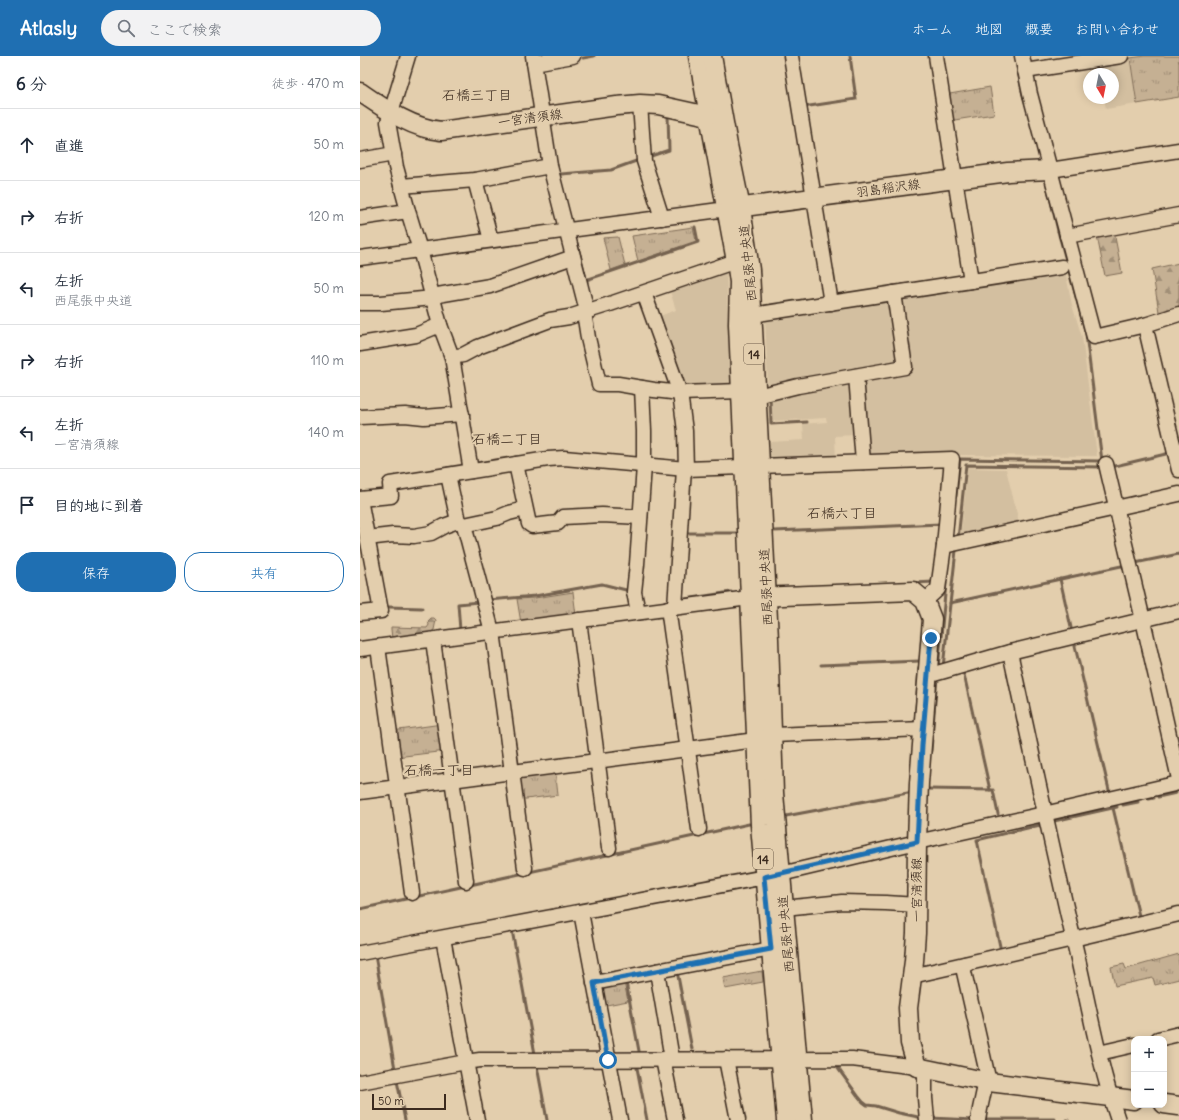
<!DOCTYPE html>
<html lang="ja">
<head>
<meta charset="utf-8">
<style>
	body { margin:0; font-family:Delius,"Klee One",sans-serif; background:#f2f2f3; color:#1f2937 }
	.controls { position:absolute; right:12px; bottom:12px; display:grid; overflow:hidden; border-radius:8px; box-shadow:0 2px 10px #0003 }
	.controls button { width:36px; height:36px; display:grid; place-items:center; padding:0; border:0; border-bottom:1px solid #e0e1e3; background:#fff; color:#1f2937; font:20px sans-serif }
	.compass { position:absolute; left:723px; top:12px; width:36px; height:36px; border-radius:50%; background:#fff; box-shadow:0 2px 10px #0003; rotate:170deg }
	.scale { position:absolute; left:12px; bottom:10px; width:74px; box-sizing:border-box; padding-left:4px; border:2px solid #3b2a1e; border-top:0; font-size:11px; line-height:14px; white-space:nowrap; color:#3b2a1e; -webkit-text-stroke:3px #e3cead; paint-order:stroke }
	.stop { position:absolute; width:12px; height:12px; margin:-9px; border:3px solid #1f6fb2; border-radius:50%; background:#fff }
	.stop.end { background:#1f6fb2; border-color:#fff; box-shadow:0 1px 4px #0008 }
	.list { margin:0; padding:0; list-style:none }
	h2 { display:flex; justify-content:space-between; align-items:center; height:52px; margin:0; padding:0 16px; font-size:17px }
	h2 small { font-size:13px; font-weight:400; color:#747a83 }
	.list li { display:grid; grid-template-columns:26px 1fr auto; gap:12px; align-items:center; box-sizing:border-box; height:72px; padding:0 16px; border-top:1px solid #e0e1e3 }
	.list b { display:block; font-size:15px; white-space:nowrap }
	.list p { margin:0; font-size:13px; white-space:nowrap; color:#747a83 }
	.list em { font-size:13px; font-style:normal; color:#747a83 }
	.actions { display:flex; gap:8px; padding:12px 16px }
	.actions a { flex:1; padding:9px 0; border:1px solid #1f6fb2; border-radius:16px; text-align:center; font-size:14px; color:#1f6fb2 }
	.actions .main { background:#1f6fb2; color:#fff }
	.icon { flex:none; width:22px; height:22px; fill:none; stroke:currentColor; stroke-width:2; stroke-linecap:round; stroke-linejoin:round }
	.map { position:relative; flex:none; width:819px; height:1064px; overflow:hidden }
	header { display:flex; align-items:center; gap:24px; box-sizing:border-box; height:56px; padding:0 20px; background:#1f6fb2; color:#fff }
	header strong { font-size:19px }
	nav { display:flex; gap:22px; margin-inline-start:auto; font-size:14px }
	.search { width:280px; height:36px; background:#f2f2f3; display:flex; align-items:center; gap:10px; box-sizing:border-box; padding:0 14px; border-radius:22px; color:#747a83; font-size:15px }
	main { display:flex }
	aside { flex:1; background:#fff }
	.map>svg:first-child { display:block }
	.built { fill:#d3bfa0 }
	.grass { fill:url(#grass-tufts); stroke:#806d58 }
	.forest { fill:url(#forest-firs); stroke:#806d58 }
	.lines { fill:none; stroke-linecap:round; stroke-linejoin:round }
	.stream { stroke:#74624f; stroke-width:3 }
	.minor-casing { stroke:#3b2a1e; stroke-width:17 }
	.major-casing { stroke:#3b2a1e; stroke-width:21 }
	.minor { stroke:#e3cead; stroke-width:14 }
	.major { stroke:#e3cead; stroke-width:18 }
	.route { stroke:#1f6fb2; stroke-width:5 }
	.labels { text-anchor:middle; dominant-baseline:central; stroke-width:4; stroke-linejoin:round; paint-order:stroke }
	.shield { fill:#e3cead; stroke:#6d5b49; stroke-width:1 }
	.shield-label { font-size:12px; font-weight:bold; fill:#3b2a1e }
	.street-label { font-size:13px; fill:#3b2a1e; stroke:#e3cead }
	.neighbourhood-label { font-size:14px; fill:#3b2a1e; stroke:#e3cead }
</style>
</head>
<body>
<header>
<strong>Atlasly</strong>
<div class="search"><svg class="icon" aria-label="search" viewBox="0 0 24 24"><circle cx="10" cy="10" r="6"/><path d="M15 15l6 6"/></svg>ここで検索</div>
<nav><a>ホーム</a><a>地図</a><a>概要</a><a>お問い合わせ</a></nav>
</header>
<main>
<aside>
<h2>6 分<small>徒歩 · 470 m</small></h2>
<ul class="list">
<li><svg class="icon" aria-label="ahead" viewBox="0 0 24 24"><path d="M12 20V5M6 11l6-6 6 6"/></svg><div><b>直進</b></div><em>50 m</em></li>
<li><svg class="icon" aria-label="right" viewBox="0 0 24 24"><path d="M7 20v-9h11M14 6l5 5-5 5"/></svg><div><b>右折</b></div><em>120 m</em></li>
<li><svg class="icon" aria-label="left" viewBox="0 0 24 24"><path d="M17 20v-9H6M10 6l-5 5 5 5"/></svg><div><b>左折</b><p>西尾張中央道</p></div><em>50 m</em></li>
<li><svg class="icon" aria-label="right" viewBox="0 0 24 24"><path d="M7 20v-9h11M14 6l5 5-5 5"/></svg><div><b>右折</b></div><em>110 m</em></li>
<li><svg class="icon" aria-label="left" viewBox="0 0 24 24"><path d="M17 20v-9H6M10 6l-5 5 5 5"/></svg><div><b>左折</b><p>一宮清須線</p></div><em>140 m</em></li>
<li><svg class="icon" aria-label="arrive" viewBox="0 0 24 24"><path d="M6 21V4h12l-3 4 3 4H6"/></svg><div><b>目的地に到着</b></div></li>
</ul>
<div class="actions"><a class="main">保存</a><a>共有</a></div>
</aside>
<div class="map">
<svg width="819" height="1064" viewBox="0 0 819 1064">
	<defs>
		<pattern id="grass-tufts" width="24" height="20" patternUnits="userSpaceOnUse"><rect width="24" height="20" fill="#c5b093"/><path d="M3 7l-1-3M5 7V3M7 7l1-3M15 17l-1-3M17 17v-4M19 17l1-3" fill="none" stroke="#a18f77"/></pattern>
		<pattern id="forest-firs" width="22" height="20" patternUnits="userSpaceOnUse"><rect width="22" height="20" fill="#c5b093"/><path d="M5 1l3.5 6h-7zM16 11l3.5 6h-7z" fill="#a18f77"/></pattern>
	</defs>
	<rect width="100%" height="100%" fill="#e3cead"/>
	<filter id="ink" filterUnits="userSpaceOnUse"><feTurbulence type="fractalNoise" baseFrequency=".025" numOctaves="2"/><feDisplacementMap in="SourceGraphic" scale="8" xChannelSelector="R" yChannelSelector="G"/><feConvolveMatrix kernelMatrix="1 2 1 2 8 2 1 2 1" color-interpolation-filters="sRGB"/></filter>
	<g filter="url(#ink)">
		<g class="built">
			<polygon points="770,2 777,48 746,53 744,42 753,42 753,18 740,18 738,8"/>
			<polygon points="366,212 371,331 323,332 297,261 316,254 309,232"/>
			<polygon points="705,214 712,249 722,281 737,400 597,399 510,403 502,322 549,315 539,240"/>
			<polygon points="528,241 542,307 408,334 405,261"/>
			<polygon points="486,325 494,331 496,379 475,380 476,405 410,407 410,386 444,384 443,368 467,366 466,362 412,365 411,340"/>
			<polygon points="608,412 646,413 660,470 600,484"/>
		</g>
		<g class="grass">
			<polygon points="785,0 819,0 819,41 777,48 770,2"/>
			<polygon points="630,31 634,58 588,65 584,39"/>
			<polygon points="333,171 336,185 278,205 272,180"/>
			<polygon points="258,181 265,209 251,214 243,182"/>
			<polygon points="213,536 216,559 161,567 157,543 175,542"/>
			<polygon points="82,668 86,695 36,701 32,675"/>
			<polygon points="195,713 198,739 158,744 157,718"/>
			<polygon points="819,898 819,923 795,929 793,922 755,930 751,911 764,908 766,913"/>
			<polygon points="402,915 403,926 365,933 363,922"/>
			<polygon points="264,926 268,945 241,950 237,931"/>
		</g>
		<g class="forest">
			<polygon points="754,176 762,217 745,220 737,180"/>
			<polygon points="819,207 819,255 800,262 792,213"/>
			<path d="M71 562H74L76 564 74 574C70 577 65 576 61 580L32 583 31 573V571L67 572 69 569 68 565Z"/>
		</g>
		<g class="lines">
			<g class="stream">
				<polyline points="223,2 234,0"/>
				<polyline points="657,11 662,35 667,52"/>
				<polyline points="443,51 496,43 490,0"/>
				<polyline points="288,101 309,94 308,59"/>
				<polyline points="201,118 251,114 279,104"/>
				<polyline points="685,121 698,175"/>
				<polyline points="217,187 227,226"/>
				<polyline points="226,224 338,186 335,171"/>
				<polyline points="410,341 411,368 447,366"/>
				<polyline points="751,411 810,397"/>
				<polyline points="596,440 600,403 742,405 726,278 698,175 700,175"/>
				<polyline points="414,475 581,468 581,470"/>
				<polyline points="324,477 376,477"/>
				<polyline points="598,483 606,409 743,411"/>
				<polyline points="775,507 819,498"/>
				<polyline points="700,523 712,576"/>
				<polyline points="554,527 574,526"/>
				<polyline points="128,544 175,540 242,528 270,535"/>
				<polyline points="319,544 371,536"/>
				<polyline points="590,547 766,509"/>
				<polyline points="29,551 62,552"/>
				<polyline points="98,574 100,574 98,548 119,546"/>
				<polyline points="712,586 714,586 749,734"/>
				<polyline points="560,605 562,579"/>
				<polyline points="461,609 560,605"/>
				<polyline points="583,611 596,494"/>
				<polyline points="578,613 586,527"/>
				<polyline points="603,614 630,734"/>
				<polyline points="555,666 559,611"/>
				<polyline points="553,684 554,679"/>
				<polyline points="571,695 577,621"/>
				<polyline points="567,733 633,734 638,758"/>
				<polyline points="798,741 816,737"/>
				<polyline points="789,743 794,742"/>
				<polyline points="763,749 778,746"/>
				<polyline points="753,752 780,864"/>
				<polyline points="426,760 553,736"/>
				<polyline points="694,765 757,751"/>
				<polyline points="0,853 389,768"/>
				<polyline points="152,874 175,998"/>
				<polyline points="641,895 617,784 680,769"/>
				<polyline points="15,899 35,1013"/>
				<polyline points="317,915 332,993"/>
				<polyline points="266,926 279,995"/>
				<polyline points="177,1010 187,1064"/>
				<polyline points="477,1011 498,1040 503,1046 507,1049 516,1050 539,1057 563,1062"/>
				<polyline points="277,1012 287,1064"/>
				<polyline points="37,1025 45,1064"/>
				<polyline points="570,1062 614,1064"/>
				<polyline points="623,1063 695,1063"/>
				<polyline points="707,1064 708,1064"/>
			</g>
			<g class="minor-casing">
				<g id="minor">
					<polyline points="48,0 28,66 36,111 48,155 60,194 80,269 92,301 111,415"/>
					<polyline points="173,0 190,110 227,255"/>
					<polyline points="431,0 471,247"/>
					<polyline points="576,0 611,225"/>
					<polyline points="662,0 670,38 734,281 785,269 819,258"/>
					<polyline points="174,7 213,0"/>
					<polyline points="665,15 761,0"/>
					<polyline points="280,48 284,105 302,162"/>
					<polyline points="0,104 34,98"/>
					<polyline points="690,114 819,94"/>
					<polyline points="115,124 131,184"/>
					<polyline points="41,130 115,124 190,110"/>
					<polyline points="0,162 48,155"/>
					<polyline points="707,180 819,159"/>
					<polyline points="0,202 367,153"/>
					<polyline points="284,237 320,337 325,375 326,413"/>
					<polyline points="72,240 130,230 213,201"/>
					<polyline points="0,247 21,247 73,242"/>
					<polyline points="224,256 228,282 239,328 258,328 294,334 320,337 381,335"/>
					<polyline points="392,259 702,211"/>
					<polyline points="785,269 819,414"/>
					<polyline points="0,288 56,279 80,269"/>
					<polyline points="92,301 103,299 118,291 190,264 209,261 247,249 376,205"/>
					<polyline points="496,320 503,406"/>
					<polyline points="397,340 438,330 545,311 534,237"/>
					<polyline points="0,361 45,359 64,361 102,358"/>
					<polyline points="156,408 169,468 172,470 198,467 203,461 242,459 280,461"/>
					<polyline points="746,408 783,564 819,723"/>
					<polyline points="400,410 592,403 584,490 578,533 565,545"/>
					<polyline points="88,419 98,465 104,469 134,583 165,812"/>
					<polyline points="0,443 31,440 30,428 188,403 204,402 326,413 384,411"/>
					<polyline points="104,469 137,462 149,457 165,453"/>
					<polyline points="7,482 33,479 54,480 71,477 84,470 98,465"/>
					<polyline points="584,490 819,438"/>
					<polyline points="315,551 324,413"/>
					<polyline points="308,552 339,773"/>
					<polyline points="278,556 274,536 277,508 284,410 284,375 282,332"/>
					<polyline points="0,557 21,555 0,443"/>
					<polyline points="219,564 249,792"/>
					<polyline points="73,584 106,825"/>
					<polyline points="18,591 52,837"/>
					<polyline points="0,593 389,542"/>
					<path d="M650 596C672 698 694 801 718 903 730 956 740 1012 758 1064"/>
					<polyline points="567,620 650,596 819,555"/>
					<polyline points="413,679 563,673"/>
					<polyline points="0,736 396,684"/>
					<polyline points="424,852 482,846 526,847 557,849"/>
					<polyline points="221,856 260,1064"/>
					<polyline points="83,882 117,1064"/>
					<polyline points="0,897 421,818 557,786 684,758 819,727"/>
					<polyline points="605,908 604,916 629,1026"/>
					<polyline points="297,915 312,1003"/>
					<polyline points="552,920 713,883 819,858"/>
					<polyline points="234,927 411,893"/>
					<polyline points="798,983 819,978"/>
					<polyline points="739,997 774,989"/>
					<polyline points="303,1003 315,1064"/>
					<polyline points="366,1003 378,1064"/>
					<polyline points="565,1013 565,1042 567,1064"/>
					<polyline points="0,1026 106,1006 120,1004 492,1003 557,1011"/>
					<polyline points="618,1064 620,1053 626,1025"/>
				</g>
			</g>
			<g class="major-casing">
				<g id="major">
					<polyline points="338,0 376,205 379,226 378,268 400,769 426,1064"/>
					<polyline points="352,0 368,89 381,152 390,214 409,583 414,737 419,796 443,1064"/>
					<path d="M0 36C25 53 51 72 81 75L257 50 280 48 298 49 348 60"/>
					<polyline points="369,153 648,116 690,114"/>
					<polyline points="396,541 553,535 565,545 572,563 559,727 557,786 556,877 554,905 548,952 550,987 557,1011 629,1026 774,1044"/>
					<polyline points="804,1048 819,1050"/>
				</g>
			</g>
			<use href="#minor" class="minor"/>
			<use href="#major" class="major"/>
		</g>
	</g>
	<g class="lines" filter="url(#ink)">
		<polyline class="route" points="248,1004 234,927 411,893 404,821 557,786 562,689 571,582"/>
	</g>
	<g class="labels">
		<g class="shield">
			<rect x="384" y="288" width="20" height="20" rx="3"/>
			<rect x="393" y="793" width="20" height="20" rx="3"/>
		</g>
		<g class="shield-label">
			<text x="394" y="298">14</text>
			<text x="403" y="803">14</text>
		</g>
		<g class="street-label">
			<text transform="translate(170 62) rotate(-8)">一宮清須線</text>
			<text transform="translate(528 132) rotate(-8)">羽島稲沢線</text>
			<text transform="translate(388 207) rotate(-96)">西尾張中央道</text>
			<text transform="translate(406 531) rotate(-93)">西尾張中央道</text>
			<text transform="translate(556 834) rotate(-90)">一宮清須線</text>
			<text transform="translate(426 878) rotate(-95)">西尾張中央道</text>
		</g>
		<g class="neighbourhood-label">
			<text x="117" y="39">石橋三丁目</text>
			<text x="147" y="383">石橋二丁目</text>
			<text x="482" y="457">石橋六丁目</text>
			<text x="79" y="714">石橋一丁目</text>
		</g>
	</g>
</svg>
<div class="controls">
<button>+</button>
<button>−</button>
</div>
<svg class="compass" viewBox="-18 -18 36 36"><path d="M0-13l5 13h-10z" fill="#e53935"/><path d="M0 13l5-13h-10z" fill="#747a83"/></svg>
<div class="scale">50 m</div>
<div class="stop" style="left:248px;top:1004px"></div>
<div class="stop end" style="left:571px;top:582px"></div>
</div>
</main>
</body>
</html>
